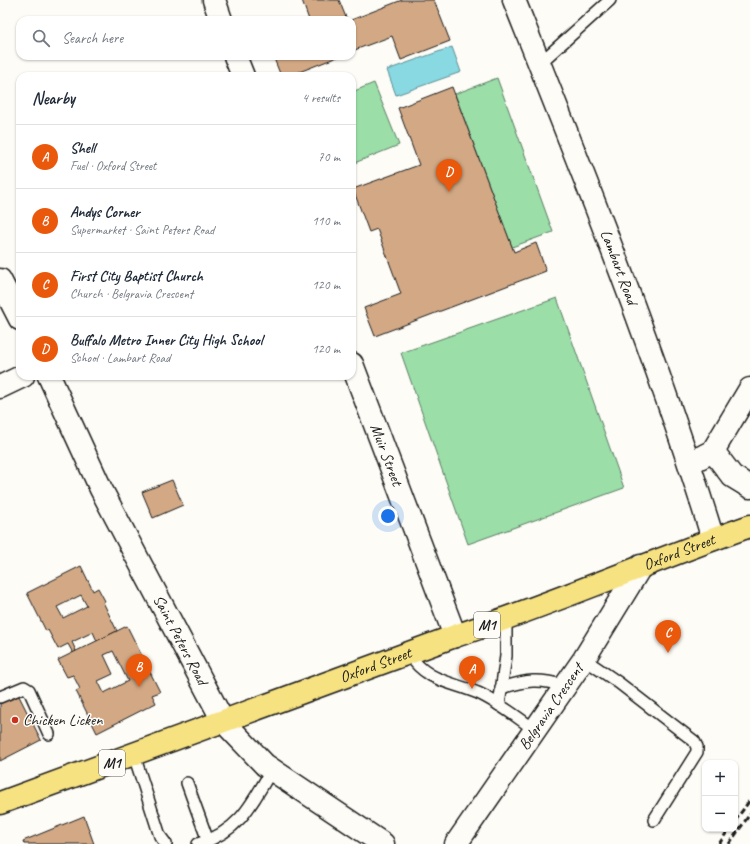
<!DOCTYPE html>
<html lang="en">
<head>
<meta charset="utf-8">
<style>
	body { margin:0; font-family:Caveat,sans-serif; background:#f2f2f3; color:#1f2937 }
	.controls { position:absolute; right:12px; bottom:12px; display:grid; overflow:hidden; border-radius:8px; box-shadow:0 1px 3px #0004 }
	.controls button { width:36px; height:36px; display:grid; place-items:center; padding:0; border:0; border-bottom:1px solid #e0e1e3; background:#fff; color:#1f2937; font:20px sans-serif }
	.you { position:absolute; left:388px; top:516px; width:14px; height:14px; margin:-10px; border:3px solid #fff; border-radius:50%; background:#1a73e8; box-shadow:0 0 0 6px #1a73e833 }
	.badge { display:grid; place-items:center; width:26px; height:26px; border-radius:50%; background:#ea580c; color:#fff; font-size:13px; font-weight:700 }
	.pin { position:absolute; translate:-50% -33px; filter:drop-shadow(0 1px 2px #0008) }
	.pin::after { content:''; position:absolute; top:21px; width:14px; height:12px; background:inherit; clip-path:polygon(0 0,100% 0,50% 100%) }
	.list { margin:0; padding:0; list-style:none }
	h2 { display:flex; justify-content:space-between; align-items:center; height:52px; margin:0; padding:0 16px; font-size:17px }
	h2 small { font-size:13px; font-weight:400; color:#747a83 }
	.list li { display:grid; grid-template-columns:26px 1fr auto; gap:12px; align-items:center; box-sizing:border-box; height:64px; padding:0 16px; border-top:1px solid #e0e1e3 }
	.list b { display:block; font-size:15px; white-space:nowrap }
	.list p { margin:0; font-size:13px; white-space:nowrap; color:#747a83 }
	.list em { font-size:13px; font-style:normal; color:#747a83 }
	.icon { flex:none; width:22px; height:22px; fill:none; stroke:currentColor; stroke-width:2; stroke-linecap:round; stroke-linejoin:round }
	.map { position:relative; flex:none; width:750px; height:844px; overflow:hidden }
	.search { position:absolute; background:#fff; box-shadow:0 1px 3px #0004; left:16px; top:16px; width:340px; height:44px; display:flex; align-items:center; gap:10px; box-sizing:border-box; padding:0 14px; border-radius:12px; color:#747a83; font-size:15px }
	.panel { position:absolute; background:#fff; box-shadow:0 1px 3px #0004; left:16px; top:72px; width:340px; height:308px; border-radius:12px }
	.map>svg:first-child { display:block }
	.green { fill:#9bdea8; stroke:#5c7d62 }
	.water { fill:#88d9e2; stroke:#5d8d93 }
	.building { fill:#d3a985; stroke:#1c1c1c; fill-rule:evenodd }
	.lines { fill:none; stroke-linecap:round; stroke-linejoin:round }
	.lane-casing { stroke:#1c1c1c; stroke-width:14 }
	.street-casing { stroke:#1c1c1c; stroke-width:25 }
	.secondary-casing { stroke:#1c1c1c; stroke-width:25 }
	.primary-casing { stroke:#1c1c1c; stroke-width:25 }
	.lane { stroke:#fdfcf7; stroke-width:11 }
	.street { stroke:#fdfcf7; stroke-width:22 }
	.secondary { stroke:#fdfcf7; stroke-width:22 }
	.primary { stroke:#f7e281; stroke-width:22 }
	.rail { stroke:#1c1c1c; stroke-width:3; stroke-dasharray:6 3; stroke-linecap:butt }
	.poi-dot { fill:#c8321e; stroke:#fdfcf7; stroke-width:1.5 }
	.labels { text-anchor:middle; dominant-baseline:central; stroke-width:3; stroke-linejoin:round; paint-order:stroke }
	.shield { fill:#fdfcf7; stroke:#605f5e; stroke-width:1 }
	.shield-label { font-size:15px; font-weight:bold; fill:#1c1c1c }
	.street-label { font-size:16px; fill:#1c1c1c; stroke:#fdfcf7 }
	.poi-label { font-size:16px; fill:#1c1c1c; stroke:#fdfcf7; text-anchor:start }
</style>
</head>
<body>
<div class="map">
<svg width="750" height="844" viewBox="0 0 750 844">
	<rect width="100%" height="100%" fill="#fdfcf7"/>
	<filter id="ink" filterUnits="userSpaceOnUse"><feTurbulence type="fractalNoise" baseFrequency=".025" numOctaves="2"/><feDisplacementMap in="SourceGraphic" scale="8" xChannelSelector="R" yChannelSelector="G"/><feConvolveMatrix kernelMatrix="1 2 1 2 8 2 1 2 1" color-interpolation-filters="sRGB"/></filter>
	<g filter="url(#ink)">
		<g class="green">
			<polygon points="497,78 553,232 512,247 455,94"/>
			<polygon points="374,83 399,145 352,164 352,92"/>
			<polygon points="557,298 624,488 468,544 401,353"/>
		</g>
		<polygon class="water" points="452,47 461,72 396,95 387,70"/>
		<g class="building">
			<polygon points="302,0 339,0 347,20 309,20"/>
			<polygon points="402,0 434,0 450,41 401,60 392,36 352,51 351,20"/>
			<polygon points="273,56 340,56 289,76 281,76"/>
			<polygon points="452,87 514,252 536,243 546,271 375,336 364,308 401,294 377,229 369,232 353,189 419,165 398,108"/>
			<polygon points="172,480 183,505 153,518 142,492"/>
			<path d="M81 566 93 591 98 588 105 601 103 602 117 631 97 641 93 632 72 642 76 651 73 653 68 644 58 649 48 630 46 631 27 593ZM81 595 87 606 63 618 57 607Z"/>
			<path d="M127 626 160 692 152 695 156 703 97 733 76 691 80 689 73 675 67 677 58 660ZM113 651 128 681 104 693 98 681 113 674 104 655Z"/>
			<polygon points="17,692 41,740 0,761 0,700"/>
			<polygon points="84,816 94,844 24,844 23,841"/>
		</g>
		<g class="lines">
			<g class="lane-casing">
				<g id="lane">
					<polyline points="539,64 610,0"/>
					<path d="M408 653C427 682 449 681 478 693 498 702 517 717 535 730"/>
					<polyline points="584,659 619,683 681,731 694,741 697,747 697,752 654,820"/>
					<path d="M501 688C527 680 539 678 565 686"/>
					<polyline points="0,697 24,687 29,690 49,734"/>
					<polyline points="499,705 506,656 506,619"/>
					<polyline points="134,755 160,836 166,844"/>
					<polyline points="187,783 208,841"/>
					<path d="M198 844C239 832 252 804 272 769"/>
				</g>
			</g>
			<g class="street-casing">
				<g id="street">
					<polyline points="214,0 221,20"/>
					<polyline points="235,56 243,76"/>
					<path id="s1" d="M352 364 455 636"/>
					<polyline points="0,387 23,376"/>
					<polyline points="713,451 732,476 750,487"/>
					<polyline points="690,463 713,451 750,389"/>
					<path id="s2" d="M456 844 584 659 641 566"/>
				</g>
			</g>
			<g class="secondary-casing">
				<g id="secondary">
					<path id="s3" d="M514 0C585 178 657 356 713 539"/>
					<polyline points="0,280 20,319"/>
					<path id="s4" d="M49 376 101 489 223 721 265 765 383 844"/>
				</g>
			</g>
			<g class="primary-casing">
				<g id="primary">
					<path id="s5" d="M0 803 455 636C555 603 651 561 750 526"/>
				</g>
			</g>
			<use href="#lane" class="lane"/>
			<use href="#street" class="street"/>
			<use href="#secondary" class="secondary"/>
			<use href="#primary" class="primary"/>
			<g class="rail">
				<polyline points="735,821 750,800"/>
				<polyline points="719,844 729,829"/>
				<polyline points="729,844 750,814"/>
			</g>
		</g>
	</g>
	<circle class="poi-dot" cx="15" cy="720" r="4"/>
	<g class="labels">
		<g class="shield">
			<rect x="474" y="612" width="26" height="26" rx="3"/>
			<rect x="99" y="750" width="26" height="26" rx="3"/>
		</g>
		<g class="shield-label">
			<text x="487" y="625">M1</text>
			<text x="112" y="763">M1</text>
		</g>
		<g class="street-label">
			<text stroke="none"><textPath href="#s3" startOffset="287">Lambart Road</textPath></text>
			<text stroke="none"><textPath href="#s1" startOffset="97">Muir Street</textPath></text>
			<text stroke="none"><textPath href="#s5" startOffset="724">Oxford Street</textPath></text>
			<text stroke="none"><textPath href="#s4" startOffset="295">Saint Peters Road</textPath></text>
			<text stroke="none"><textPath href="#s5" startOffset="400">Oxford Street</textPath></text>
			<text stroke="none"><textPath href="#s2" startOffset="167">Belgravia Crescent</textPath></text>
		</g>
		<g class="poi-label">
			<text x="23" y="720">Chicken Licken</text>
		</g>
	</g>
</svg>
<div class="controls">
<button>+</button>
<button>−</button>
</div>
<div class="you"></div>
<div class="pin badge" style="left:472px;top:689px">A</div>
<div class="pin badge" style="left:139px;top:687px">B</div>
<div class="pin badge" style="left:668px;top:653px">C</div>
<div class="pin badge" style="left:449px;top:192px">D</div>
<div class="search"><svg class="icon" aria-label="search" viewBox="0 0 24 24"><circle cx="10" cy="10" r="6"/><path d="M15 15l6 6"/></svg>Search here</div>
<section class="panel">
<h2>Nearby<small>4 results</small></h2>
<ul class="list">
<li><span class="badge">A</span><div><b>Shell</b><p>Fuel · Oxford Street</p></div><em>70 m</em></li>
<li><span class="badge">B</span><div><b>Andys Corner</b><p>Supermarket · Saint Peters Road</p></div><em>110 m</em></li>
<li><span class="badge">C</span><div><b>First City Baptist Church</b><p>Church · Belgravia Crescent</p></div><em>120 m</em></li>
<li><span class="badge">D</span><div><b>Buffalo Metro Inner City High School</b><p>School · Lambart Road</p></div><em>120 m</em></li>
</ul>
</section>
</div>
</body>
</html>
